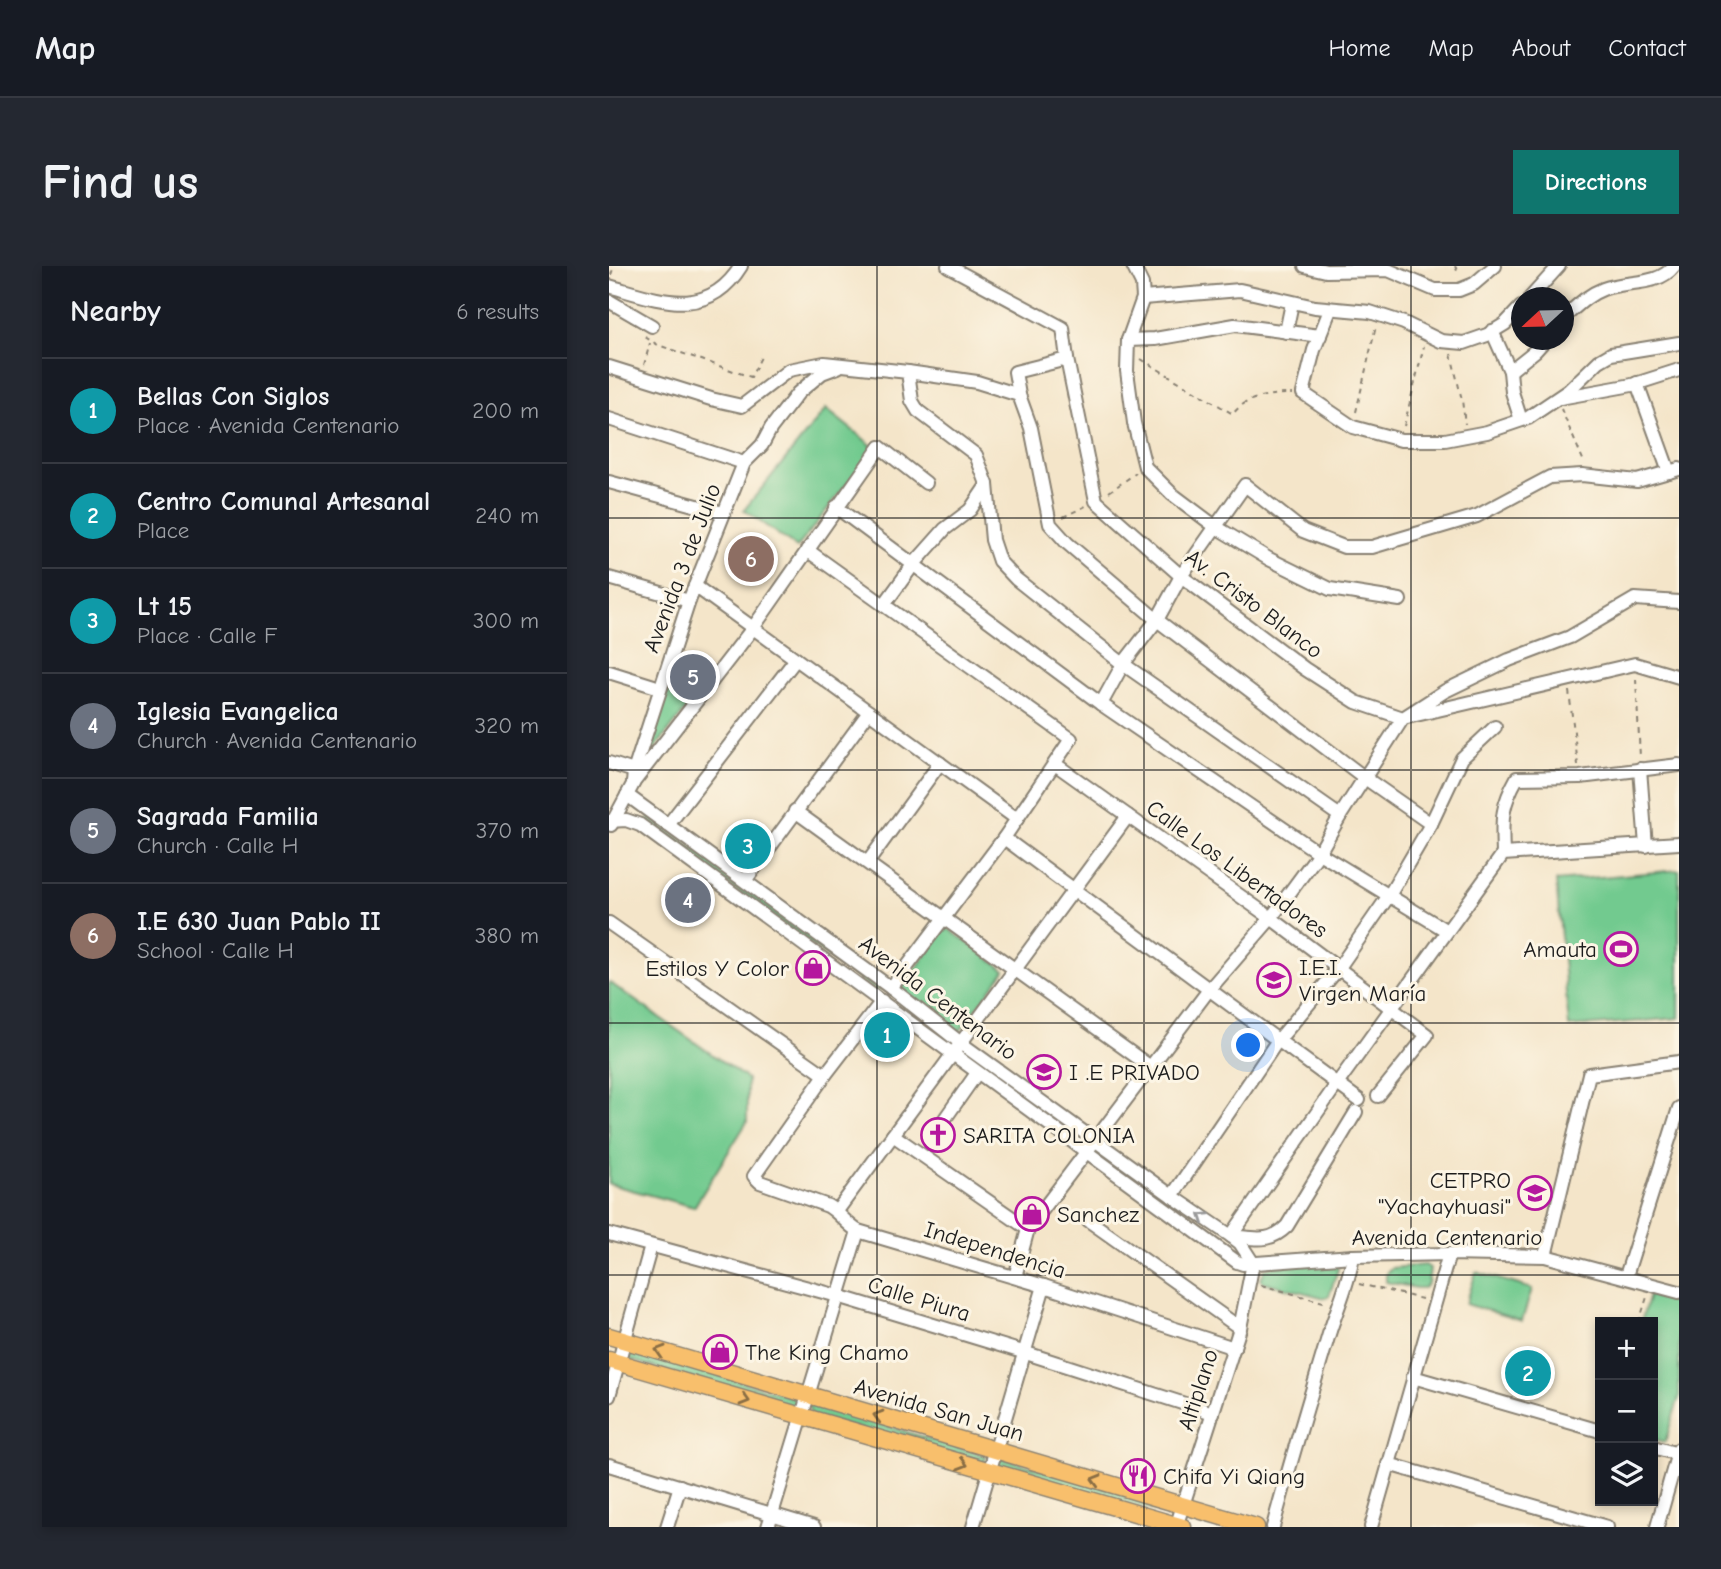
<!DOCTYPE html>
<html lang="en">
<head>
<meta charset="utf-8">
<style>
	body { margin:0; font-family:"Comic Neue",sans-serif; background:#242831; color:#f1f3f6 }
	.controls { position:absolute; right:21px; bottom:21px; display:grid; overflow:hidden; border-radius:0px; box-shadow:0 4px 10px #0003 }
	.controls button { width:63px; height:63px; display:grid; place-items:center; padding:0; border:0; border-bottom:2px solid #363941; background:#171b24; color:#f1f3f6; font:35px sans-serif }
	.compass { position:absolute; left:902px; top:21px; width:63px; height:63px; border-radius:50%; background:#171b24; box-shadow:0 4px 10px #0003; rotate:248deg }
	.you { position:absolute; left:640px; top:780px; width:24px; height:24px; margin:-18px; border:5px solid #fff; border-radius:50%; background:#1a73e8; box-shadow:0 0 0 10px #1a73e833 }
	.badge { display:grid; place-items:center; width:46px; height:46px; border-radius:50%; background:#0f766e; color:#fff; font-size:23px; font-weight:700 }
	.pin { position:absolute; translate:-50% -50%; border:4px solid #fff; box-shadow:0 2px 7px #0006 }
	.list { margin:0; padding:0; list-style:none }
	h2 { display:flex; justify-content:space-between; align-items:center; height:91px; margin:0; padding:0 28px; font-size:30px }
	h2 small { font-size:23px; font-weight:400; color:#9ea1a6 }
	.list li { display:grid; grid-template-columns:46px 1fr auto; gap:21px; align-items:center; box-sizing:border-box; height:105px; padding:0 28px; border-top:2px solid #363941 }
	.list b { display:block; font-size:26px; white-space:nowrap }
	.list p { margin:0; font-size:23px; white-space:nowrap; color:#9ea1a6 }
	.list em { font-size:23px; font-style:normal; color:#9ea1a6 }
	.icon { flex:none; width:38px; height:38px; fill:none; stroke:currentColor; stroke-width:2; stroke-linecap:round; stroke-linejoin:round }
	.map { position:relative; flex:none; width:1070px; height:1261px; overflow:hidden; border-radius:0px }
	header { display:flex; align-items:center; gap:42px; box-sizing:border-box; height:98px; padding:0 35px; background:#171b24; border-bottom:2px solid #363941 }
	header strong { font-size:33px }
	nav { display:flex; gap:38px; margin-inline-start:auto; font-size:24px }
	.intro { display:flex; align-items:center; justify-content:space-between; box-sizing:border-box; height:168px; padding:0 42px }
	h1 { margin:0; font-size:49px }
	.button { padding:18px 32px; border-radius:0px; background:#0f766e; color:#fff; font-size:24px; font-weight:700 }
	main { display:flex; gap:42px; padding:0 42px }
	aside { flex:1; background:#171b24; border-radius:0px; box-shadow:0 4px 10px #0003 }
	.map>svg:first-child { display:block }
	.green { fill:#72ca8f; stroke:#477356; stroke-width:2 }
	.lines { fill:none; stroke-linecap:round; stroke-linejoin:round }
	.minor-casing { stroke:#888072; stroke-width:16 }
	.major-casing { stroke:#888072; stroke-width:19 }
	.path { stroke:#888072; stroke-width:2; stroke-dasharray:5 5; stroke-linecap:butt }
	.minor { stroke:#fff; stroke-width:12 }
	.major { stroke:#f8bf6c; stroke-width:16 }
	.oneway { stroke:#999 }
	.oneway2 { stroke:#8a6e44 }
	.grid { fill:none; stroke:#1c1c1c; stroke-width:2; stroke-opacity:0.55 }
	.labels { text-anchor:middle; dominant-baseline:central; stroke-width:6; stroke-linejoin:round; paint-order:stroke }
	.street-label { font-size:23px; fill:#1c1c1c; stroke:#fcf5e5 }
	.poi-label { font-size:23px; fill:#1c1c1c; stroke:#fcf5e5; text-anchor:start }
</style>
</head>
<body>
<header>
<strong>Map</strong>
<nav><a>Home</a><a>Map</a><a>About</a><a>Contact</a></nav>
</header>
<div class="intro"><h1>Find us</h1><a class="button">Directions</a></div>
<main>
<aside>
<h2>Nearby<small>6 results</small></h2>
<ul class="list">
<li><span class="badge" style="background:#0f9aa8">1</span><div><b>Bellas Con Siglos</b><p>Place · Avenida Centenario</p></div><em>200 m</em></li>
<li><span class="badge" style="background:#0f9aa8">2</span><div><b>Centro Comunal Artesanal</b><p>Place</p></div><em>240 m</em></li>
<li><span class="badge" style="background:#0f9aa8">3</span><div><b>Lt 15</b><p>Place · Calle F</p></div><em>300 m</em></li>
<li><span class="badge" style="background:#6b7280">4</span><div><b>Iglesia Evangelica</b><p>Church · Avenida Centenario</p></div><em>320 m</em></li>
<li><span class="badge" style="background:#6b7280">5</span><div><b>Sagrada Familia</b><p>Church · Calle H</p></div><em>370 m</em></li>
<li><span class="badge" style="background:#8d6e63">6</span><div><b>I.E 630 Juan Pablo II</b><p>School · Calle H</p></div><em>380 m</em></li>
</ul>
</aside>
<div class="map">
<svg width="1070" height="1261" viewBox="0 0 1070 1261">
	<rect width="100%" height="100%" fill="#fcf5e5"/>
	<filter id="ink" filterUnits="userSpaceOnUse"><feTurbulence type="fractalNoise" baseFrequency=".0143" numOctaves="2"/><feDisplacementMap in="SourceGraphic" scale="14" xChannelSelector="R" yChannelSelector="G"/><feConvolveMatrix kernelMatrix="1 2 1 2 8 2 1 2 1" color-interpolation-filters="sRGB"/></filter>
	<filter id="wash" filterUnits="userSpaceOnUse"><feTurbulence type="fractalNoise" baseFrequency=".00686" numOctaves="4" result="noise"/><feDisplacementMap in="SourceGraphic" scale="28" xChannelSelector="R" yChannelSelector="G"/><feGaussianBlur stdDeviation="1.57" result="paint"/><feColorMatrix in="noise" values="0 0 0 0 0 0 0 0 0 0 0 0 0 0 0 0 0 1.4 0 .05"/><feComposite in="paint" operator="in"/></filter>
	<g filter="url(#wash)">
		<rect width="100%" height="100%" fill="#f4e5c9"/>
		<g class="green">
			<polygon points="217,143 266,182 188,282 135,244"/>
			<polygon points="60,424 82,437 34,497 31,496"/>
			<polygon points="41,551 274,719 268,726 36,558"/>
			<polygon points="1070,604 1070,752 960,761 947,615"/>
			<polygon points="337,661 396,704 350,766 292,723"/>
			<polygon points="0,716 138,813 138,856 85,941 0,918"/>
			<polygon points="721,995 727,998 729,1003 720,1030 716,1032 654,1016 652,1013 656,1003 661,1001"/>
			<polygon points="816,999 821,1002 819,1017 815,1022 807,1022 777,1016 777,1008 783,1002"/>
			<polygon points="867,1006 923,1023 913,1055 857,1038"/>
			<polygon points="1040,1029 1070,1039 1070,1131 1056,1176 1044,1173 1044,1056 1032,1056"/>
			<polygon points="21,1083 188,1132 189,1134 186,1143 21,1094 20,1091"/>
			<polygon points="201,1137 378,1190 375,1197 202,1150 199,1139"/>
			<polygon points="390,1191 566,1242 562,1250 389,1201 387,1197"/>
			<path d="M579 1246 637 1261C617 1261 592 1261 576 1253Z"/>
		</g>
	</g>
	<g filter="url(#ink)">
		<g class="lines">
			<g class="minor-casing">
				<g id="minor">
					<polyline points="339,0 454,62 458,93 487,235 572,310 696,403 747,436 794,452 836,425 900,394 961,371 1026,333 1070,336"/>
					<polyline points="524,0 533,18 534,32 519,74 518,105 525,157 536,201 563,228 607,261 660,293 721,323 791,334"/>
					<polyline points="696,0 717,5 779,4 826,24 850,24 865,18 886,0"/>
					<path d="M0 20C50 34 98 55 132 0"/>
					<polyline points="534,32 631,24 706,41 761,46 795,57 832,75 855,77 878,69 896,58 912,41"/>
					<polyline points="921,32 950,0"/>
					<polyline points="0,35 43,60"/>
					<polyline points="721,44 705,84 694,127 744,161 792,174 836,174 878,166 919,152 959,125 990,95 1002,88 1070,77"/>
					<path d="M954 52C967 41 978 29 994 23 1017 14 1049 21 1065 0"/>
					<polyline points="883,65 901,105 903,126 912,154"/>
					<polyline points="677,66 683,37"/>
					<polyline points="519,74 546,73 626,59 711,70"/>
					<polyline points="458,93 406,106 410,129 422,162 441,258 458,277 548,354 756,512 822,558"/>
					<polyline points="0,101 102,133 133,140 180,104 215,97 299,106 303,135 309,145 367,189 378,218 383,274 390,295 407,313 514,398 731,550"/>
					<polyline points="901,105 926,85 936,74"/>
					<polyline points="299,106 368,116 410,129"/>
					<polyline points="1028,117 1060,206"/>
					<polyline points="951,132 1023,119 1070,104"/>
					<polyline points="0,153 135,197"/>
					<polyline points="0,216 114,247"/>
					<polyline points="227,241 492,438 710,587 838,665"/>
					<polyline points="198,284 462,473 395,572 282,722"/>
					<polyline points="0,312 80,335"/>
					<polyline points="86,320 408,553"/>
					<polyline points="275,339 304,299 336,263 361,244 378,219"/>
					<polyline points="0,406 51,422"/>
					<polyline points="492,438 514,398 548,354 572,310 636,219 694,265 735,281 763,281 868,250 941,211 973,209 1028,215 1070,203"/>
					<polyline points="0,497 25,505"/>
					<polyline points="446,498 662,652 818,769 769,830"/>
					<polyline points="1031,503 1037,580"/>
					<polyline points="24,517 144,362 271,181 317,217"/>
					<polyline points="18,529 282,722 353,778 563,930 622,970 631,977 644,997 631,1062 567,1261"/>
					<polyline points="186,545 543,802"/>
					<polyline points="0,555 17,554 31,559 628,996 634,998 744,990 840,988 936,990 1070,1026"/>
					<polyline points="2,559 24,518 25,505 80,335 135,197 153,179 162,162 189,127 213,107 229,101"/>
					<polyline points="59,559 187,393"/>
					<polyline points="395,572 750,834"/>
					<path d="M894 588C893 555 891 542 908 512L971 511 1070 499"/>
					<polyline points="259,596 331,497"/>
					<polyline points="136,615 260,446"/>
					<polyline points="0,657 216,809"/>
					<path d="M273 735 216 809 145 910 151 916 219 940C231 947 237 958 249 965L435 1020 625 1082"/>
					<path d="M747 846 678 960C660 978 646 972 622 970L728 818 894 588 1070 577"/>
					<polyline points="328,864 368,807"/>
					<polyline points="284,869 419,963"/>
					<polyline points="563,930 667,777 729,703 781,628 822,558 853,492 886,461"/>
					<polyline points="228,945 519,550"/>
					<polyline points="479,954 631,1062"/>
					<polyline points="0,968 229,1030 417,1087 604,1147"/>
					<polyline points="936,990 980,808 1070,796"/>
					<polyline points="1017,1010 1070,842"/>
					<polyline points="406,1011 419,963 599,725 662,652 710,587 731,550 794,452 1026,398 1070,411"/>
					<polyline points="804,1111 991,1165"/>
					<polyline points="0,1130 42,980"/>
					<polyline points="1044,1181 1069,1188"/>
					<polyline points="779,1198 998,1261"/>
					<polyline points="0,1199 205,1261"/>
					<polyline points="58,1261 71,1220"/>
					<polyline points="159,1261 249,965"/>
					<polyline points="364,1261 435,1020"/>
					<path d="M664 1261C681 1196 701 1132 720 1068 728 1042 740 1017 744 990"/>
					<polyline points="762,1261 840,988"/>
					<polyline points="1048,1261 1070,1183"/>
				</g>
			</g>
			<g class="major-casing">
				<g id="major">
					<polyline points="0,1070 647,1261"/>
					<polyline points="0,1094 574,1261"/>
				</g>
			</g>
			<g class="path">
				<polyline points="846,0 850,9"/>
				<polyline points="2,9 5,0"/>
				<polyline points="36,71 49,79 142,111 152,91"/>
				<polyline points="842,88 853,134 856,158"/>
				<path d="M532 93 624 148C637 130 662 128 683 128"/>
				<polyline points="35,99 41,77"/>
				<polyline points="952,143 975,196"/>
				<polyline points="747,146 767,60"/>
				<polyline points="795,160 815,80"/>
				<polyline points="500,226 527,207"/>
				<polyline points="454,251 477,240"/>
				<polyline points="1027,413 1031,491"/>
				<polyline points="960,425 969,499"/>
				<polyline points="750,1018 813,1033"/>
				<polyline points="652,1019 718,1037"/>
				<polyline points="1030,1056 1038,1031"/>
			</g>
			<use href="#minor" class="minor"/>
			<use href="#major" class="major"/>
		</g>
		<defs><path id="oneway-chevron" d="M-2-3.5L2.5 0L-2 3.5" fill="none" stroke-width="1.6" stroke-linecap="round" stroke-linejoin="round" transform="scale(1.75)"/></defs>
		<use class="oneway" href="#oneway-chevron" transform="translate(594 951) rotate(-146)"/>
		<g class="oneway2">
			<use href="#oneway-chevron" transform="translate(51 1085) rotate(-163)"/>
			<use href="#oneway-chevron" transform="translate(136 1134) rotate(16)"/>
			<use href="#oneway-chevron" transform="translate(269 1150) rotate(-164)"/>
			<use href="#oneway-chevron" transform="translate(354 1198) rotate(16)"/>
			<use href="#oneway-chevron" transform="translate(487 1214) rotate(-164)"/>
		</g>
	</g>
	<path class="grid" d="M268 0V1261M535 0V1261M802 0V1261M0 252H1070M0 504H1070M0 757H1070M0 1009H1070"/>
	<defs>
		<g id="stadium-ring" transform="scale(1.75)"><circle r="9.5" fill="#fcf5e5" stroke="#b5179e" stroke-width="1.5"/><path d="M0-5a6.5 5 0 1 0 0 10a6.5 5 0 1 0 0-10ZM-3.5-1.8h7v3.6h-7Z" fill="#b5179e"/></g>
		<g id="shop-ring" transform="scale(1.75)"><circle r="9.5" fill="#fcf5e5" stroke="#b5179e" stroke-width="1.5"/><path d="M-5-2.5h2.3a2.7 3.5 0 0 1 5.4 0H5L5.5 6h-11ZM-1.5-2.5h3a1.5 2.3 0 0 0-3 0Z" fill="#b5179e"/></g>
		<g id="school-ring" transform="scale(1.75)"><circle r="9.5" fill="#fcf5e5" stroke="#b5179e" stroke-width="1.5"/><path d="M0-5L7-2L0 1L-7-2ZM-4 1L0 2.5L4 1V4Q0 6-4 4Z" fill="#b5179e"/></g>
		<g id="church-ring" transform="scale(1.75)"><circle r="9.5" fill="#fcf5e5" stroke="#b5179e" stroke-width="1.5"/><path d="M-1.2-6h2.4v3.5h3.3v2.4h-3.3V6h-2.4V-.1h-3.3v-2.4h3.3Z" fill="#b5179e"/></g>
		<g id="university-ring" transform="scale(1.75)"><circle r="9.5" fill="#fcf5e5" stroke="#b5179e" stroke-width="1.5"/><path d="M0-5L7-2L0 1L-7-2ZM-4 1L0 2.5L4 1V4Q0 6-4 4Z" fill="#b5179e"/></g>
		<g id="restaurant-ring" transform="scale(1.75)"><circle r="9.5" fill="#fcf5e5" stroke="#b5179e" stroke-width="1.5"/><path d="M-5-6h1v4h1v-4h1v4h1v-4h1v5L-1.5 .5V6h-2V.5L-5-1ZM5-6V6H3V1.5H1.5Q1.5-4 5-6Z" fill="#b5179e"/></g>
	</defs>
	<g fill-rule="evenodd">
		<use href="#stadium-ring" x="1012" y="683"/>
		<use href="#shop-ring" x="204" y="702"/>
		<use href="#school-ring" x="665" y="714"/>
		<use href="#school-ring" x="435" y="806"/>
		<use href="#church-ring" x="329" y="869"/>
		<use href="#university-ring" x="926" y="927"/>
		<use href="#shop-ring" x="423" y="948"/>
		<use href="#shop-ring" x="111" y="1086"/>
		<use href="#restaurant-ring" x="529" y="1210"/>
	</g>
	<g class="labels">
		<g class="street-label">
			<text transform="translate(73 302) rotate(-69)">Avenida 3 de Julio</text>
			<text transform="translate(645 338) rotate(37)">Av. Cristo Blanco</text>
			<text transform="translate(628 603) rotate(36)">Calle Los Libertadores</text>
			<text transform="translate(329 732) rotate(37)">Avenida Centenario</text>
			<text x="838" y="971">Avenida Centenario</text>
			<text transform="translate(386 984) rotate(17)">Independencia</text>
			<text transform="translate(310 1033) rotate(17)">Calle Piura</text>
			<text transform="translate(589 1124) rotate(-72)">Altiplano</text>
			<text transform="translate(330 1144) rotate(16)">Avenida San Juan</text>
		</g>
		<g class="poi-label">
			<text x="988" y="683" text-anchor="end">Amauta</text>
			<text x="690" y="701">I.E.I.<tspan x="690" dy="26">Virgen María</tspan></text>
			<text x="180" y="702" text-anchor="end">Estilos Y Color</text>
			<text x="460" y="806">I .E PRIVADO</text>
			<text x="354" y="869">SARITA COLONIA</text>
			<text x="902" y="914" text-anchor="end">CETPRO<tspan x="902" dy="26">"Yachayhuasi"</tspan></text>
			<text x="448" y="948">Sanchez</text>
			<text x="136" y="1086">The King Chamo</text>
			<text x="554" y="1210">Chifa Yi Qiang</text>
		</g>
	</g>
</svg>
<div class="controls">
<button>+</button>
<button>−</button>
<button><svg class="icon" aria-label="layers" viewBox="0 0 24 24"><path d="M12 4l9 5-9 5-9-5zM3 14l9 5 9-5"/></svg></button>
</div>
<svg class="compass" viewBox="-18 -18 36 36"><path d="M0-13l5 13h-10z" fill="#e53935"/><path d="M0 13l5-13h-10z" fill="#9ea1a6"/></svg>
<div class="you"></div>
<div class="pin badge" style="left:278px;top:769px;background:#0f9aa8">1</div>
<div class="pin badge" style="left:919px;top:1107px;background:#0f9aa8">2</div>
<div class="pin badge" style="left:139px;top:580px;background:#0f9aa8">3</div>
<div class="pin badge" style="left:79px;top:634px;background:#6b7280">4</div>
<div class="pin badge" style="left:84px;top:411px;background:#6b7280">5</div>
<div class="pin badge" style="left:142px;top:293px;background:#8d6e63">6</div>
</div>
</main>
</body>
</html>
